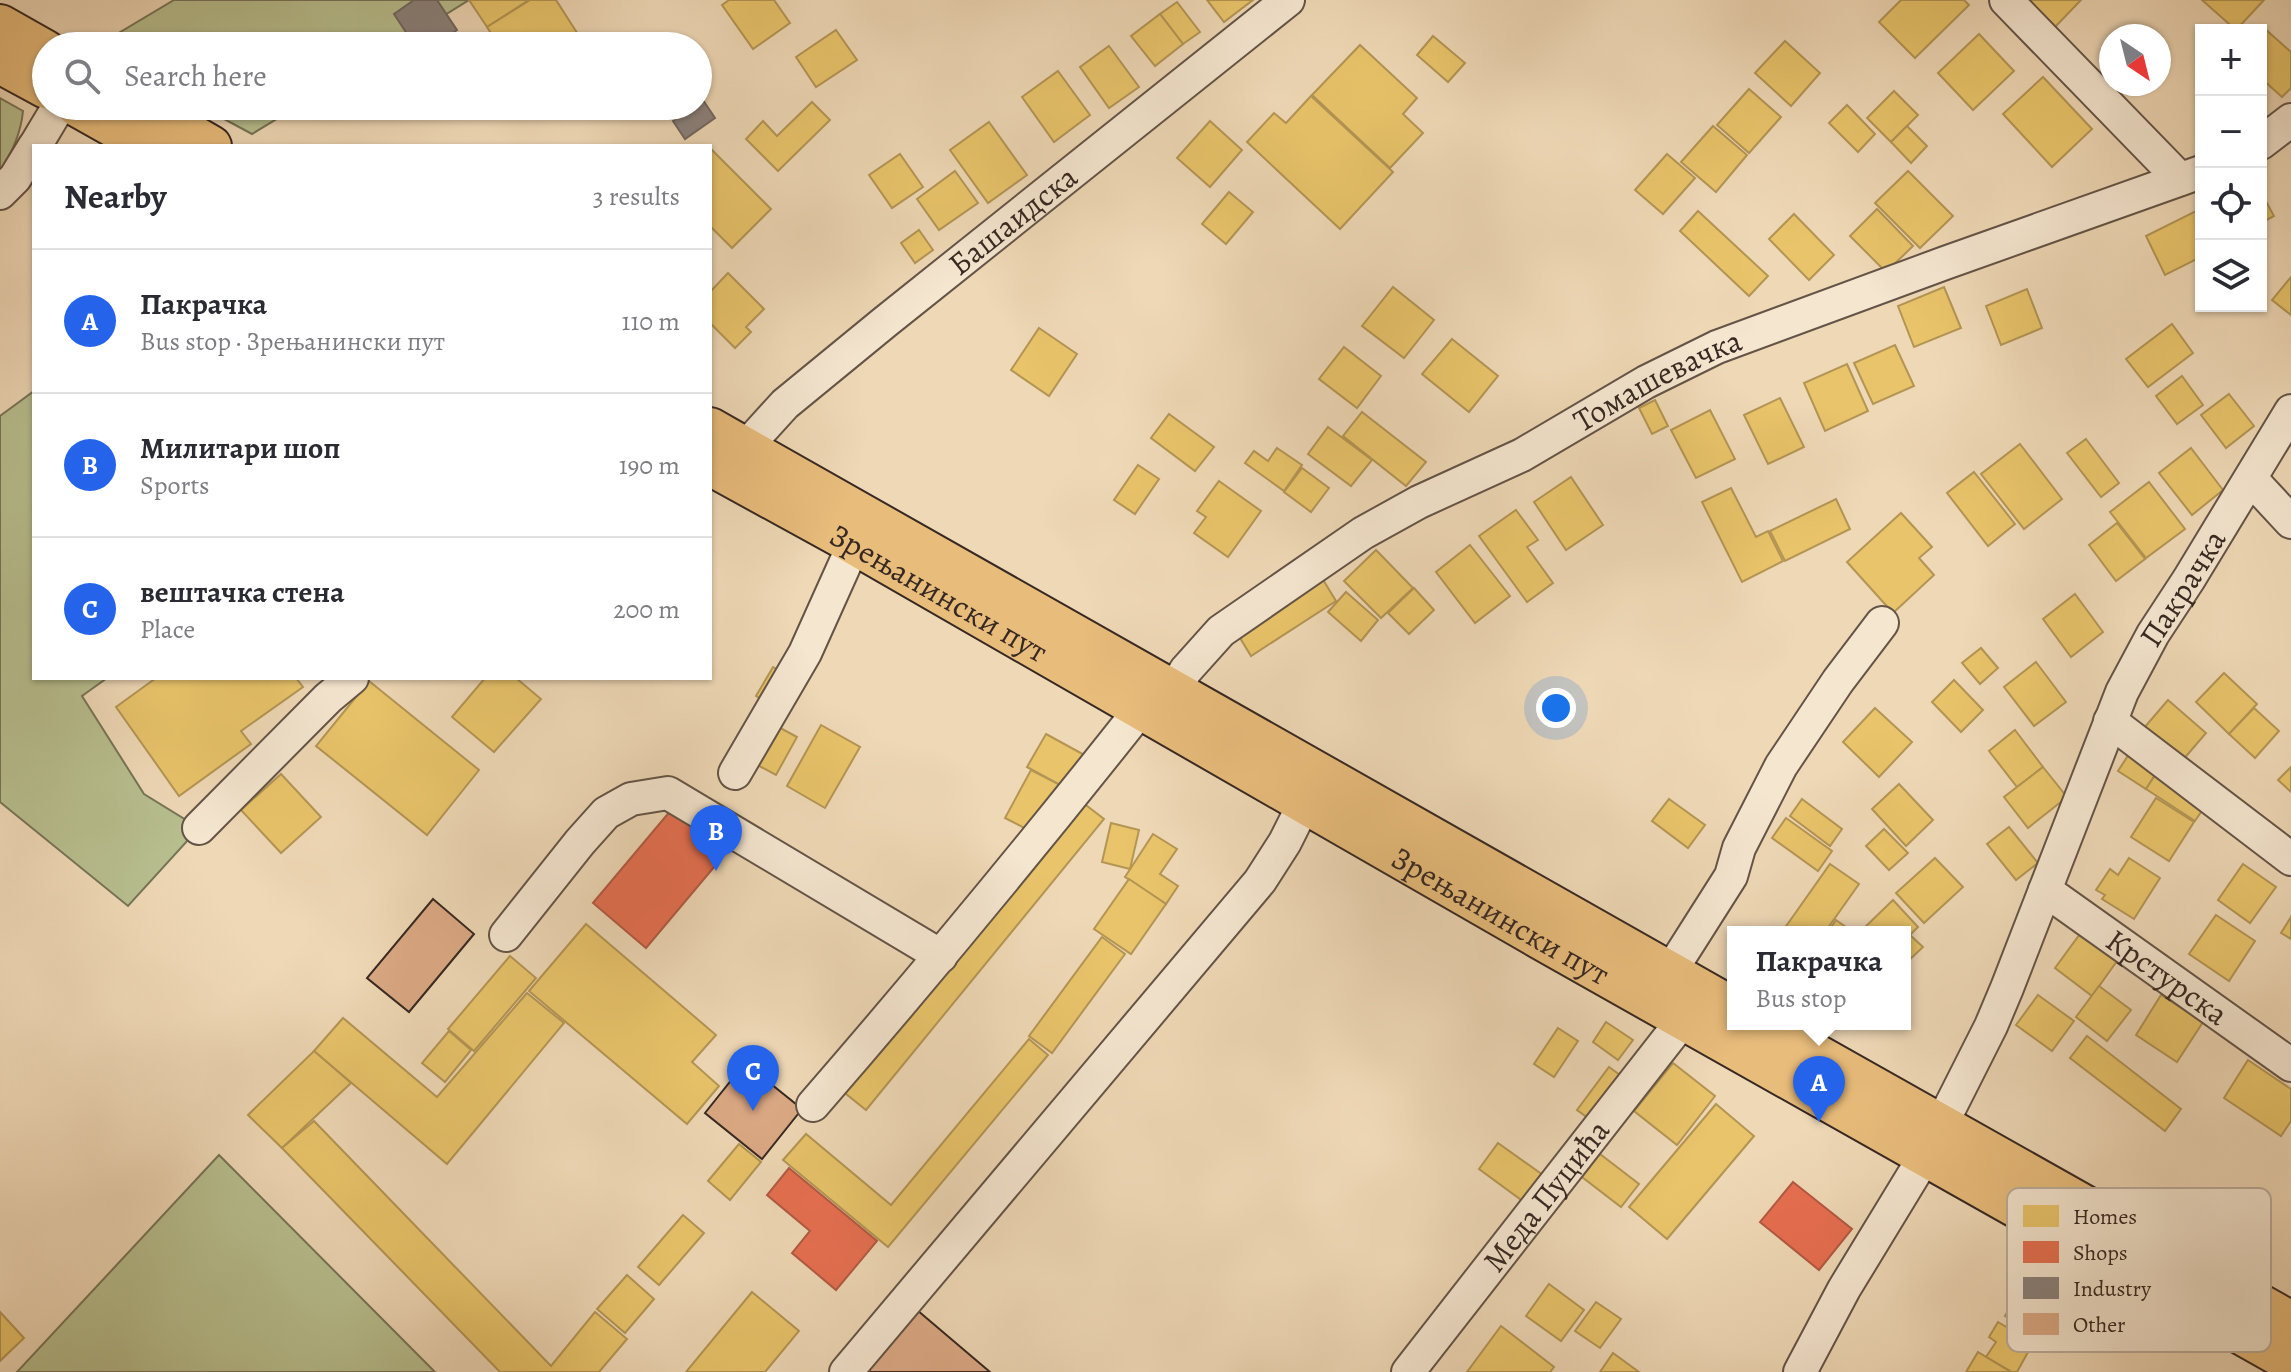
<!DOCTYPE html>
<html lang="en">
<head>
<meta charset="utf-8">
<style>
	body { margin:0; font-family:Alegreya,serif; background:#f2f2f3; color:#2b2b33 }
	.controls { position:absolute; right:24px; top:24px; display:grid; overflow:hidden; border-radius:0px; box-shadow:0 2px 6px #0004 }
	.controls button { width:72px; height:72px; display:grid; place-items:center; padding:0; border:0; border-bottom:2px solid #e1e1e2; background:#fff; color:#2b2b33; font:40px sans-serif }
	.compass { position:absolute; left:2099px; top:24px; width:72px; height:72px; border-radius:50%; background:#fff; box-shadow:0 2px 6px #0004; rotate:145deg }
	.you { position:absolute; left:1556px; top:708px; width:28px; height:28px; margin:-20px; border:6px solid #fff; border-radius:50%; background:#1a73e8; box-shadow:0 0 0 12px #1a73e833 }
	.badge { display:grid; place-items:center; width:52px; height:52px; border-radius:50%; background:#2563eb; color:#fff; font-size:26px; font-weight:700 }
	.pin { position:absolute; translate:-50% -66px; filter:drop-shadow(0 2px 4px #0008) }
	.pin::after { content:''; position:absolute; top:42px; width:28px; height:24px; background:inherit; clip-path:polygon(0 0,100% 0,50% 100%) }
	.popup { position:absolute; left:1727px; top:926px; width:184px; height:104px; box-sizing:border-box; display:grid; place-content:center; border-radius:0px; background:#fff; filter:drop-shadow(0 2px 6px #0005); font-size:26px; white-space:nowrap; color:#7c7c81 }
	.popup b { font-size:30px; color:#2b2b33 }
	.popup::after { content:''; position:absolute; left:50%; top:100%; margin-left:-16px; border:16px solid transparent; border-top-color:#fff }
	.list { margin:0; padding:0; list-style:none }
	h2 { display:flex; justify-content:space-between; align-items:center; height:104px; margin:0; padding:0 32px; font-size:34px }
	h2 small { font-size:26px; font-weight:400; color:#7c7c81 }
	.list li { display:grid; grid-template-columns:52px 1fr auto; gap:24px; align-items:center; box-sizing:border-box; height:144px; padding:0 32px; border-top:2px solid #e1e1e2 }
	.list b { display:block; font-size:30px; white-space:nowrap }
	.list p { margin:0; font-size:26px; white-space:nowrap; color:#7c7c81 }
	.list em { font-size:26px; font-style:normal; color:#7c7c81 }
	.icon { flex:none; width:44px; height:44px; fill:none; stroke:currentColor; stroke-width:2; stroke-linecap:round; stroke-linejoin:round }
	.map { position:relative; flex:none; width:2291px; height:1372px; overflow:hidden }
	.search { position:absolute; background:#fff; box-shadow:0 2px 6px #0004; left:32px; top:32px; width:680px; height:88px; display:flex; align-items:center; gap:20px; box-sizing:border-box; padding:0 28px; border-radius:44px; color:#7c7c81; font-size:30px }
	.panel { position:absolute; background:#fff; box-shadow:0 2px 6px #0004; left:32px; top:144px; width:680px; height:536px; border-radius:0px }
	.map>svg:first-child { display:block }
	.green { fill:#b8bf8f; stroke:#777458; stroke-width:2 }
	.homes { fill:#e9c46a; stroke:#b39554; stroke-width:2 }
	.shops { fill:#e76f51; stroke:#b25a43; stroke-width:2 }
	.industry { fill:#8a817c; stroke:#716661; stroke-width:2 }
	.building { fill:#dca985; stroke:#362822; stroke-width:2 }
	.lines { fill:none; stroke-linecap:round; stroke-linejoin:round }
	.minor-casing { stroke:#645447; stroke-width:36 }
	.major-casing { stroke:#362822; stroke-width:44 }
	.minor { stroke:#f5e6d0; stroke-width:32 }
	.major { stroke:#e8bc7b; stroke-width:40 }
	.labels { text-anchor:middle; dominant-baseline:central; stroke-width:8; stroke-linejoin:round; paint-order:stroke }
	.street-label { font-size:32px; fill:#362822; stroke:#f5e6d0 }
	.key { fill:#f5e6d0; stroke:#bcad9c; stroke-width:2 }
	.key-label { font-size:22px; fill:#362822 }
</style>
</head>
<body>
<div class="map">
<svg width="2291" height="1372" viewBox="0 0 2291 1372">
	<rect width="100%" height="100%" fill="#efd8b6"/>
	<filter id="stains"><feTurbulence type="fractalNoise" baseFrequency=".0025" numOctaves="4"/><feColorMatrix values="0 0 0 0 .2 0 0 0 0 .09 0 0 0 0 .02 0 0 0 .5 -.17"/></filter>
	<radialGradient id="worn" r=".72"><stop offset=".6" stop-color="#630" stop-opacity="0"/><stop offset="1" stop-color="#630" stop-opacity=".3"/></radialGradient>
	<g class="green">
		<polygon points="174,0 469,0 395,46 97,46"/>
		<path d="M0 98 23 111C21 133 12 151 2 170L0 169Z"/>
		<polygon points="200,106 298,106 252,134"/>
		<polygon points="34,391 34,678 107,678 82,696 144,794 199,828 128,906 0,802 0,416"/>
		<polygon points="219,1155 435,1372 17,1372"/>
	</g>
	<g class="homes">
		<polygon points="469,0 529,0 487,27"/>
		<polygon points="530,0 556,0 581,39 571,46 499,46 487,27"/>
		<polygon points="729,0 774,0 790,23 753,49 722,5"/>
		<polygon points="1207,0 1253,0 1224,22"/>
		<polygon points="1901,0 1964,0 1969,5 1915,58 1879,22"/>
		<polygon points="2026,0 2081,0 2054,28"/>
		<polygon points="2202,0 2264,0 2236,30"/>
		<polygon points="1177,2 1200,32 1183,44 1160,14"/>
		<polygon points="1160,14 1183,44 1155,66 1131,36"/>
		<polygon points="2264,28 2291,52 2291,88 2282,97 2261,78 2261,31"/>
		<polygon points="836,30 857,60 816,87 796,57"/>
		<polygon points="1979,34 2014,71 1973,110 1938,73"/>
		<polygon points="1433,36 1465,63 1448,82 1417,55"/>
		<polygon points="1785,41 1820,73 1791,106 1755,73"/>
		<polygon points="1360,45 1417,98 1403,114 1423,133 1390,168 1312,95"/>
		<polygon points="1109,46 1139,87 1109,108 1080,67"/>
		<polygon points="1058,71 1090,115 1054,142 1022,97"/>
		<polygon points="2043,77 2092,129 2052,167 2003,114"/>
		<polygon points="1749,89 1781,117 1749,153 1717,125"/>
		<polygon points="1894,91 1918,115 1891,142 1867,118"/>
		<polygon points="1311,96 1393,172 1340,229 1247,142 1274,113 1286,123"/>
		<polygon points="812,102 830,120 778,171 746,139 763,121 777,136"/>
		<polygon points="1847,105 1875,134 1858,152 1829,123"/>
		<polygon points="1210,121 1242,150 1210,187 1177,158"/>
		<polygon points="989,122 1027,175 988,203 950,150"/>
		<polygon points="1713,126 1747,155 1716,192 1681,162"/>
		<polygon points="1907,126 1927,146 1911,163 1891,142"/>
		<polygon points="710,148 771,209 732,248 710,226"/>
		<polygon points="900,154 923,187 892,208 869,175"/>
		<polygon points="1667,154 1695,178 1663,214 1635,190"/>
		<polygon points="955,171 978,203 939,230 917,199"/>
		<polygon points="1908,171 1953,216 1920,248 1875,203"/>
		<polygon points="1229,192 1253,212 1226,244 1202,224"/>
		<polygon points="2261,192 2274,216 2261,223"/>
		<polygon points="1877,209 1913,246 1886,272 1850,236"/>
		<polygon points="1698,211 1768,276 1749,296 1680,231"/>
		<polygon points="2196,211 2201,222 2201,257 2165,275 2146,236"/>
		<polygon points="1794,214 1834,255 1809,280 1769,239"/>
		<polygon points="919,230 933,250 915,263 901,243"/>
		<polygon points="728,273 764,309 746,327 751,332 735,348 710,323 710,292"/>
		<polygon points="2291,277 2291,315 2272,300"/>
		<polygon points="1393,287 1434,320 1404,358 1362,326"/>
		<polygon points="1944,287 1961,328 1914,347 1898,306"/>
		<polygon points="2027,289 2042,328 2001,345 1986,306"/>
		<polygon points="2172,324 2193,353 2148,387 2126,359"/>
		<polygon points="1039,328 1077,354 1049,396 1011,370"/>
		<polygon points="1452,339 1498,376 1469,412 1422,374"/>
		<polygon points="1895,345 1914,386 1873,404 1854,363"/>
		<polygon points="1344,347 1381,376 1357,408 1319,379"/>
		<polygon points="1847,364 1868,411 1825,431 1804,383"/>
		<polygon points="2182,376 2203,405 2177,424 2156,396"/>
		<polygon points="2229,394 2254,426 2226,448 2201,415"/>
		<polygon points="1780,398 1804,447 1768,464 1744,415"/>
		<polygon points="1655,400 1668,426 1652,434 1639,408"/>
		<polygon points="1710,410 1735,459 1696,478 1671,430"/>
		<polygon points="1362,412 1426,462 1406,486 1343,436"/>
		<polygon points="1169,414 1214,447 1195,471 1151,438"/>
		<polygon points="1328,427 1372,460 1351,486 1308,454"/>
		<polygon points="2086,439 2119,483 2101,497 2067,453"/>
		<polygon points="2020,444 2062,499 2024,529 1981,474"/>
		<polygon points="1277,448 1302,465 1284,491 1245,463 1254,451 1268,461"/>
		<polygon points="2191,448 2223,490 2192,515 2159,473"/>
		<polygon points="1138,465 1159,479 1135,514 1114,500"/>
		<polygon points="1302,468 1329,488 1311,512 1284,492"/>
		<polygon points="1974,472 2015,524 1988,546 1947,493"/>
		<polygon points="1571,477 1603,525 1566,550 1534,502"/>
		<polygon points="1219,481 1261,511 1228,557 1194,533 1206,517 1197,511"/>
		<polygon points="2149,482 2185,529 2146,558 2110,512"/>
		<polygon points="1731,488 1756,537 1768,531 1783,561 1742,582 1702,502"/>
		<polygon points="1836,499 1850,529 1785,561 1770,531"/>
		<polygon points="1516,510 1538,540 1527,547 1553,583 1527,602 1479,536"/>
		<polygon points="1901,513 1932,547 1919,558 1934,575 1893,613 1847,562"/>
		<polygon points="2117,523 2145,559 2116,581 2089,545"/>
		<polygon points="1470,545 1510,596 1475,623 1436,572"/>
		<polygon points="1376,550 1413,588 1381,618 1344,581"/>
		<polygon points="1322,578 1336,601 1251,656 1237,633"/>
		<polygon points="1414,588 1434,610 1409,634 1388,613"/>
		<polygon points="1346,592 1378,620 1361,641 1328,612"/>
		<polygon points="2075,594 2103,632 2071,657 2043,619"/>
		<polygon points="1981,648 1998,668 1980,684 1962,663"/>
		<polygon points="2036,662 2066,702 2034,726 2004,687"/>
		<polygon points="773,667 787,675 771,705 756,696"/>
		<polygon points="2224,673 2257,704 2229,734 2196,702"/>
		<polygon points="156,678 296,678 303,687 241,731 251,744 179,796 116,707"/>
		<polygon points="485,678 516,678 541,699 494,752 452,717"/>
		<polygon points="1954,680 1983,710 1961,732 1932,702"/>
		<polygon points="369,681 479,770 427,835 316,746"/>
		<polygon points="2168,700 2206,733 2182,761 2144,728"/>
		<polygon points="1875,708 1912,742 1879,777 1843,742"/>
		<polygon points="2254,708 2279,731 2255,758 2229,734"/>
		<polygon points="773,724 797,737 776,775 752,762"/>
		<polygon points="821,725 860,747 825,808 787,786"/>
		<polygon points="2015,730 2043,767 2017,787 1989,751"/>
		<polygon points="1046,734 1088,757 1069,790 1027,767"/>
		<polygon points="2131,751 2159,769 2146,789 2118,771"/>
		<polygon points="2043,767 2067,797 2028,828 2004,797"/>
		<polygon points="2291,767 2291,792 2278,780"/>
		<polygon points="2159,769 2208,802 2195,821 2146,789"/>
		<polygon points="1031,770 1062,786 1036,834 1005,818"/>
		<polygon points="281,774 321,817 281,853 241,810"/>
		<polygon points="1899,784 1933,820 1906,846 1872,809"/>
		<polygon points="2156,798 2194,822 2169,861 2131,837"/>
		<polygon points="1078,799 1104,819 866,1110 840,1089"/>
		<polygon points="1669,799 1705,825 1688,848 1652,821"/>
		<polygon points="1802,799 1842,829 1830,846 1790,816"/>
		<polygon points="1786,818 1832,851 1818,871 1772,838"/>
		<polygon points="1111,823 1139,830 1130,869 1102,862"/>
		<polygon points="2009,827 2038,863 2016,880 1987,844"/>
		<polygon points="1884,829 1908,853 1889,870 1866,846"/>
		<polygon points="1153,834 1177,849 1160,874 1178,886 1166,904 1125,877"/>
		<polygon points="1935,858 1963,887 1924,923 1896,893"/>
		<polygon points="2129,858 2160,878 2134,919 2102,899 2105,895 2096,890 2110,869 2118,875"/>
		<polygon points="1830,864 1859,884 1825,932 1782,932"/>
		<polygon points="2243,864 2276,887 2250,923 2218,900"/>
		<polygon points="1129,879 1166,904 1131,954 1094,929"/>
		<polygon points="1893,900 1918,927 1910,935 1923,947 1905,964 1905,932 1860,932"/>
		<polygon points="2216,915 2255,941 2229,981 2189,954"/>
		<polygon points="2291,917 2291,939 2281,933"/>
		<polygon points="1836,920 1853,932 1828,932"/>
		<polygon points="586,924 716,1035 692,1062 719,1086 687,1124 529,991"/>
		<polygon points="2080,934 2117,961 2092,996 2055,968"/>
		<polygon points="1102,937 1125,954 1052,1053 1029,1036"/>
		<polygon points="510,956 536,978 474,1051 448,1029"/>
		<polygon points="2099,986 2131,1010 2107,1041 2076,1017"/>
		<polygon points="527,993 564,1023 447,1164 314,1051 343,1018 437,1097"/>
		<polygon points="2038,995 2074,1021 2052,1051 2016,1025"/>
		<polygon points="2161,995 2203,1022 2177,1062 2136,1035"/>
		<polygon points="1606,1022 1633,1040 1618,1060 1593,1042"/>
		<polygon points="1558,1028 1578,1041 1554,1077 1534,1064"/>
		<polygon points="449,1031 471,1050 445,1082 422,1063"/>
		<polygon points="2087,1036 2181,1109 2165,1131 2070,1058"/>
		<polygon points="1029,1039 1048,1055 888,1247 783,1160 806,1134 891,1205"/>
		<polygon points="314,1051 351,1083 282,1148 248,1115"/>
		<polygon points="2248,1060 2291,1089 2291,1121 2281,1136 2224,1098"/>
		<polygon points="1673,1063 1715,1096 1677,1145 1634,1111"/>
		<polygon points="1609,1067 1627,1080 1595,1123 1577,1110"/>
		<polygon points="1716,1104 1754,1136 1667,1239 1629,1207"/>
		<polygon points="314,1121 551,1366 595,1312 627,1339 599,1372 500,1372 282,1148"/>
		<polygon points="1498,1143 1543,1175 1524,1202 1479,1169"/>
		<polygon points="739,1144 761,1162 730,1200 708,1181"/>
		<polygon points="1600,1154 1639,1184 1621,1207 1582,1177"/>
		<polygon points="683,1215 704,1233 659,1285 638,1267"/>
		<polygon points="627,1275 654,1299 625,1333 597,1309"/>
		<polygon points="2025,1279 2057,1296 2036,1333 2005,1316"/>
		<polygon points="1549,1284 1584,1310 1561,1341 1526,1316"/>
		<polygon points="752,1292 799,1331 765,1372 686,1372"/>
		<polygon points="1596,1302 1621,1319 1600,1348 1575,1331"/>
		<polygon points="0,1312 24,1338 0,1361"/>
		<polygon points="1998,1322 2033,1343 2017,1372 2012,1372 1986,1357 1996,1342 1989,1337"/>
		<polygon points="1501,1326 1554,1367 1550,1372 1467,1372"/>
		<polygon points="1978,1352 2011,1372 1966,1372"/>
		<polygon points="1613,1353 1639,1372 1600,1372"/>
	</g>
	<g class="shops">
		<polygon points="677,803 730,848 646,948 593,903"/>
		<polygon points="789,1168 877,1241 836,1290 792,1253 810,1231 767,1195"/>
		<polygon points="1793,1182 1852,1229 1819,1270 1760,1222"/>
	</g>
	<g class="industry">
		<polygon points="414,0 437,0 457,30 434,46 415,46 394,14"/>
		<polygon points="703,100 715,118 685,139 673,121 695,106 698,106"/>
	</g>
	<g class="building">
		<polygon points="433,899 474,934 409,1012 367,978"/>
		<polygon points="745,1063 802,1109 762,1159 705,1113"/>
		<polygon points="917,1310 990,1372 864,1372"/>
	</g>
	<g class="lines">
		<g class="minor-casing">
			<g id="minor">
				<polyline points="2006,0 2180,179"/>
				<polyline points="2261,143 2291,120"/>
				<polyline points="35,146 59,106"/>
				<polyline points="0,193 15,178 34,147"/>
				<path id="s1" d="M745 448 785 404 885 322 1288 0"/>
				<polyline points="2251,479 2291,522"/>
				<path id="s2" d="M1173 691 1186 670 1221 631 1363 533 1419 502 1522 455 1646 382 1717 347 1945 263 2201 172"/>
				<polyline points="2110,721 2291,859"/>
				<polyline points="735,773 805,653 854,544"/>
				<polyline points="199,828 328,698 352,678"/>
				<path id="s3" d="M2045 890 2291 1065"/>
				<polyline points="506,935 580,842 606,813 631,799 668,793 941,956"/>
				<polyline points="1670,972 1731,876 1739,848 1781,766 1838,681 1882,623"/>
				<path d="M813 1105C925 976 1034 844 1140 710"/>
				<path id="s4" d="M1941 1125 1991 1026 2007 988 2122 692 2153 634 2189 579 2291 411"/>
				<polyline points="846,1372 1260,881 1285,842 1304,804"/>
				<path id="s5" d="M1408 1372 1683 1020"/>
				<polyline points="1800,1372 1844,1289 1925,1156"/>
			</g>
		</g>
		<g class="major-casing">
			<g id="major">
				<polyline points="0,25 46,51"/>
				<polyline points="0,63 46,88"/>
				<polyline points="77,106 148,146"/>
				<polyline points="142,106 211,146"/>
				<polyline points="710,428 1733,1008"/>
				<path id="s6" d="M710 465 854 544 1553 946 2291 1362"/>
				<polyline points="1762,1024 2291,1322"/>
			</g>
		</g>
		<use href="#minor" class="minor"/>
		<use href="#major" class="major"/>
	</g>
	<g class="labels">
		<g class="street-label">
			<text stroke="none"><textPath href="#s1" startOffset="352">Башаидска</textPath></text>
			<text stroke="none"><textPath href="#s2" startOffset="582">Томашевачка</textPath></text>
			<text stroke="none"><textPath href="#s4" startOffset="590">Пакрачка</textPath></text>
			<text stroke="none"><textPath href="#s6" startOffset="262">Зрењанински пут</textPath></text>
			<text stroke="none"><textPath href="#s6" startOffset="910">Зрењанински пут</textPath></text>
			<text stroke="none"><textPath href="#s3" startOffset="150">Крстурска</textPath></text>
			<text stroke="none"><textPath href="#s5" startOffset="224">Меда Пуцића</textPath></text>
		</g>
	</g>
	<rect x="2007" y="1188" width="264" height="164" rx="12" class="key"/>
	<rect x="2023" y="1205" width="36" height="22" fill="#e9c46a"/>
	<rect x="2023" y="1241" width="36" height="22" fill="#e76f51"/>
	<rect x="2023" y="1277" width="36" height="22" fill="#8a817c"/>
	<rect x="2023" y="1313" width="36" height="22" fill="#dca985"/>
	<g class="key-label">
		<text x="2073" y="1224">Homes</text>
		<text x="2073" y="1260">Shops</text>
		<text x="2073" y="1296">Industry</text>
		<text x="2073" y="1332">Other</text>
	</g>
	<rect width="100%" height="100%" filter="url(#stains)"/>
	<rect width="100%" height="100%" fill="url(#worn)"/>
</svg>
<div class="controls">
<button>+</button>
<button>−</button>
<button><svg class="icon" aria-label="locate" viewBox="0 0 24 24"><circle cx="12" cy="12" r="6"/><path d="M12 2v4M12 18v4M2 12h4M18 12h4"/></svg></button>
<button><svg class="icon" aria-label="layers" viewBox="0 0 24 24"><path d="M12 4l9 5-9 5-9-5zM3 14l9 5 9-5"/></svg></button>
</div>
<svg class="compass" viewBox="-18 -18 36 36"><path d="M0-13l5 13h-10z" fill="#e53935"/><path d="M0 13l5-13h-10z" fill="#7c7c81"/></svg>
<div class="you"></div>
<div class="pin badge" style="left:1819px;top:1122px">A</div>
<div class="popup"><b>Пакрачка</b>Bus stop</div>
<div class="pin badge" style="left:716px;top:871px">B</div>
<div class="pin badge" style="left:753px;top:1111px">C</div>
<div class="search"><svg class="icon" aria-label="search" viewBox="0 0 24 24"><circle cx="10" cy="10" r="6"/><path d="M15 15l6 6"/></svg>Search here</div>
<section class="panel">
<h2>Nearby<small>3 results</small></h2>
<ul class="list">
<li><span class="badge">A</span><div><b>Пакрачка</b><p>Bus stop · Зрењанински пут</p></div><em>110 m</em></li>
<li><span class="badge">B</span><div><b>Милитари шоп</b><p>Sports</p></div><em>190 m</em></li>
<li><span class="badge">C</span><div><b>вештачка стена</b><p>Place</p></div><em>200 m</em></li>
</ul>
</section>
</div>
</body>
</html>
